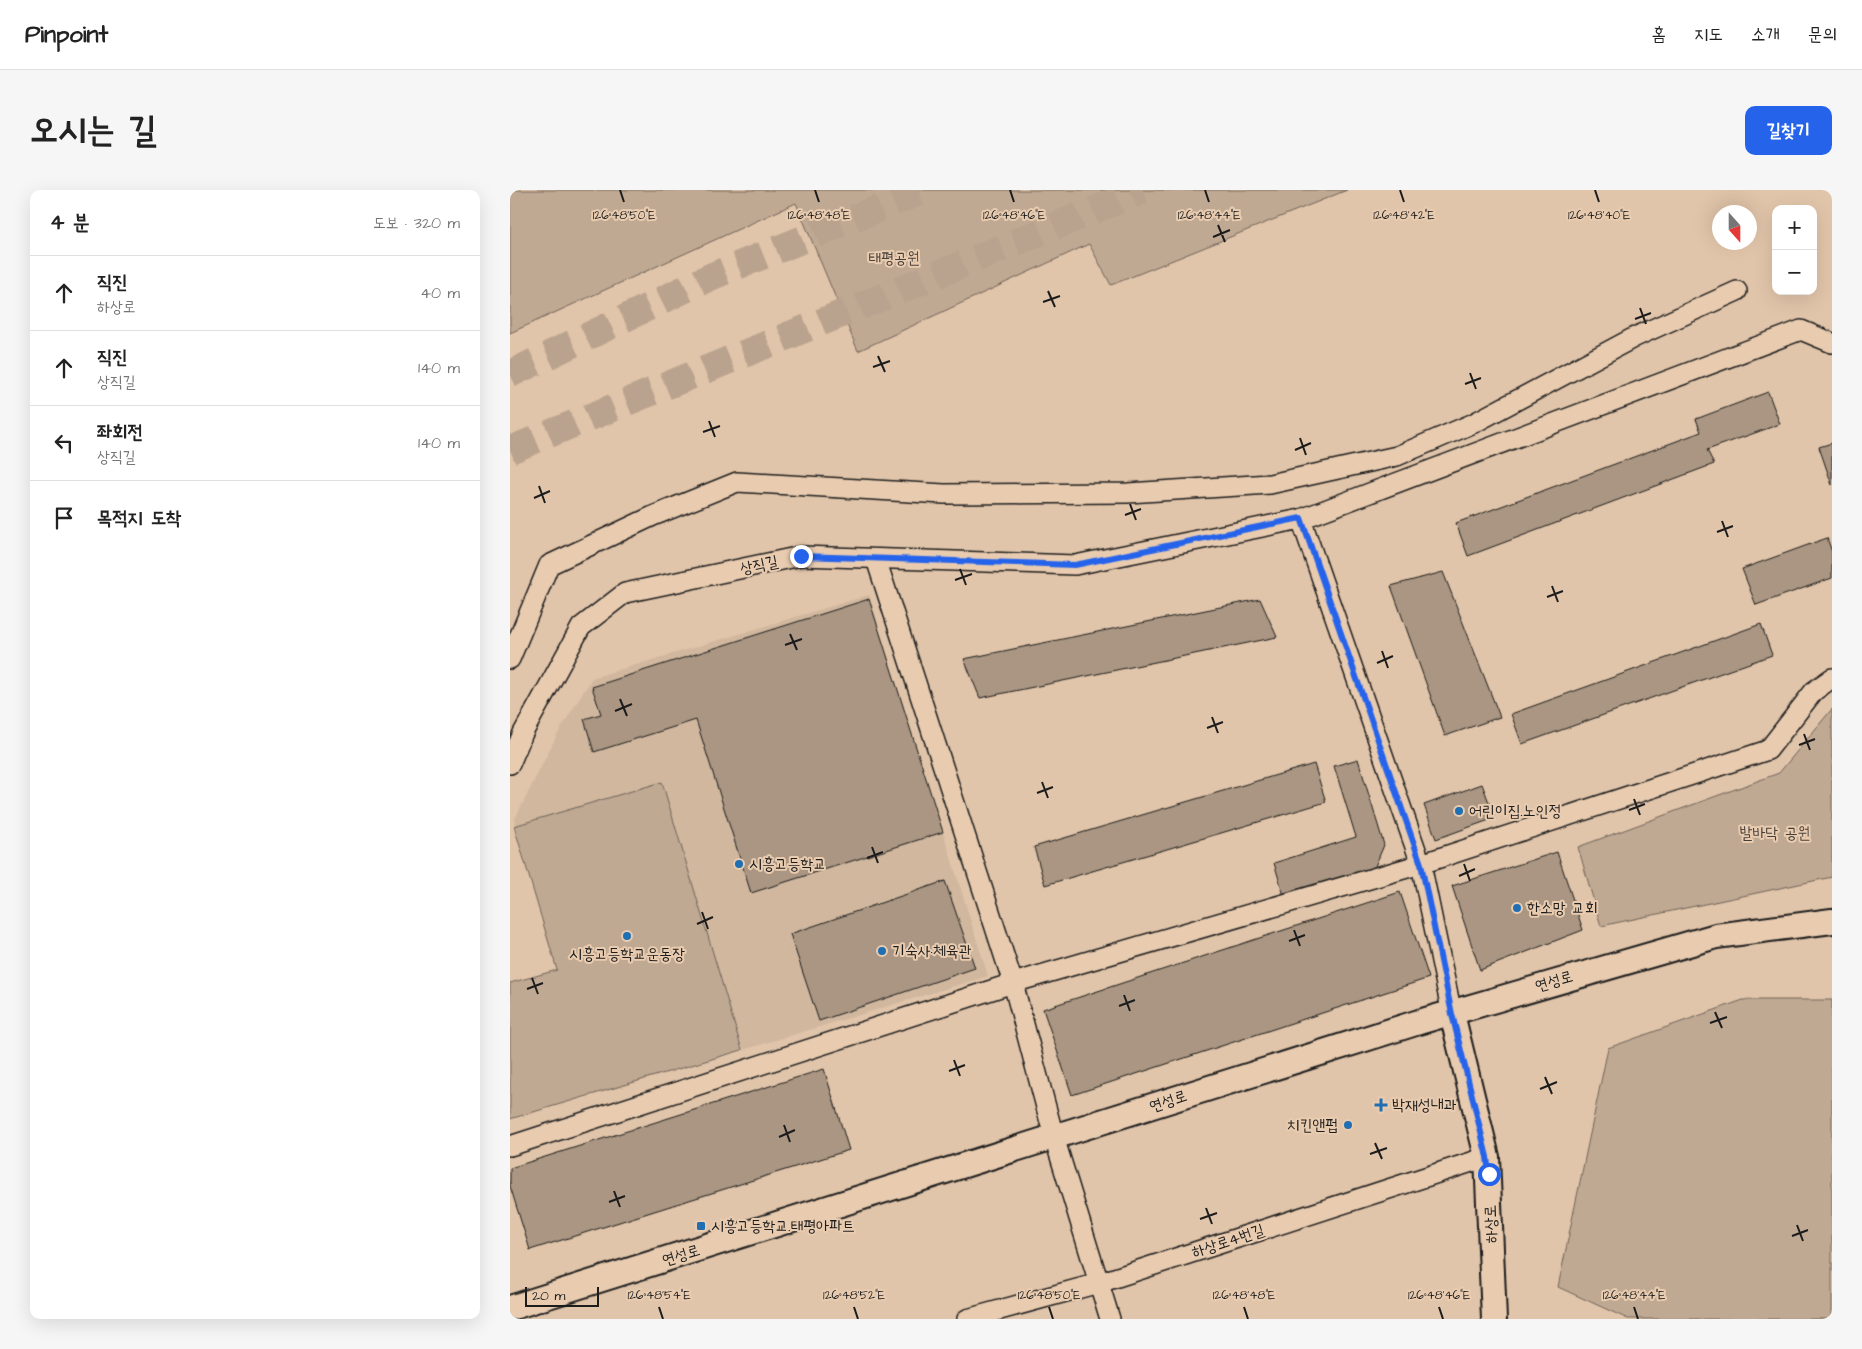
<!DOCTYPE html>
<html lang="ko">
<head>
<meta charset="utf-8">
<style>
	body { margin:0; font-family:"Architects Daughter","Poor Story",sans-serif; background:#f6f6f6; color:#222 }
	.controls { position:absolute; right:15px; top:15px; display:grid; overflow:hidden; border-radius:10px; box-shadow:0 5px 20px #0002 }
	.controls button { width:45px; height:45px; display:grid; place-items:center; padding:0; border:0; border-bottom:1px solid #e0e0e0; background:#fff; color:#222; font:25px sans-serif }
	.compass { position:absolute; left:1202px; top:15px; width:45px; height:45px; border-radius:50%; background:#fff; box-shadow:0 5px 20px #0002; rotate:159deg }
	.scale { position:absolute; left:15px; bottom:12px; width:74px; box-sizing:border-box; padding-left:5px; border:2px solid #1c1c1c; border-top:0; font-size:14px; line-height:18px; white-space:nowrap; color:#1c1c1c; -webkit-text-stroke:4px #e9ccb0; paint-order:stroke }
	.stop { position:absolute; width:15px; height:15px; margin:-11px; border:4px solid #2563eb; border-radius:50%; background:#fff }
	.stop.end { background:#2563eb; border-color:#fff; box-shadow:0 1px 5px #0008 }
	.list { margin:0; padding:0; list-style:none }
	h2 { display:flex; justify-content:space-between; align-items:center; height:65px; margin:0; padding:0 20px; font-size:21px }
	h2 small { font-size:16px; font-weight:400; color:#767676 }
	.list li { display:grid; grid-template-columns:32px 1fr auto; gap:15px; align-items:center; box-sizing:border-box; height:75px; padding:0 20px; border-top:1px solid #e0e0e0 }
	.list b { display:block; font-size:19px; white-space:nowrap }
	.list p { margin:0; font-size:16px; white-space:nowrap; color:#767676 }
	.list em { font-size:16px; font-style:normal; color:#767676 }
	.icon { flex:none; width:28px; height:28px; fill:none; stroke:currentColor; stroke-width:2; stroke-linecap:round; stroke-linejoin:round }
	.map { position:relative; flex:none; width:1322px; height:1129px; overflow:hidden; border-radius:10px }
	header { display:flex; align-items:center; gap:30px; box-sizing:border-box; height:70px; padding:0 25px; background:#fff; border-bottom:1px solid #e0e0e0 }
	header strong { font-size:24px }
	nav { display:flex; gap:28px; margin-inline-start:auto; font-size:18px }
	.intro { display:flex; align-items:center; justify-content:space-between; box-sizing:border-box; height:120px; padding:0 30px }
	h1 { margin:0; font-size:35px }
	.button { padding:12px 22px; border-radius:10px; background:#2563eb; color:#fff; font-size:18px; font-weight:700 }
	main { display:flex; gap:30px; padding:0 30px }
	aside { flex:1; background:#fff; border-radius:10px; box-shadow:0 5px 20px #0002 }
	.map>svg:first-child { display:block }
	.built { fill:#d0b79e }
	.green { fill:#c0a993; stroke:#6e6258 }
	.building { fill:#aa9682; stroke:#1c1c1c }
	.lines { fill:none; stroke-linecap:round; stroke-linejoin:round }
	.trunk-tunnel { stroke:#baa38e; stroke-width:28; stroke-dasharray:28 14; stroke-linecap:butt }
	.minor-casing { stroke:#1c1c1c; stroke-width:22 }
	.tertiary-casing { stroke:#1c1c1c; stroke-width:28 }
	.minor { stroke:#e9ccb0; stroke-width:19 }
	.tertiary { stroke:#e9ccb0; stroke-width:24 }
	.route { stroke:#2563eb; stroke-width:6 }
	.ticks { fill:none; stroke:#1c1c1c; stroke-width:2 }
	.poi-dot { fill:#1f6fb2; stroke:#e9ccb0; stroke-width:2 }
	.labels { text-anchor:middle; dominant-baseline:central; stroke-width:4; stroke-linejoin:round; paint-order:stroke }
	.park-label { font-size:16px; fill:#453f3a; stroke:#e9ccb0 }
	.street-label { font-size:16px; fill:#1c1c1c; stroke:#e9ccb0 }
	.poi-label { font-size:16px; fill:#1c1c1c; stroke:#e9ccb0; text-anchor:start }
	.ticks-label { font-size:12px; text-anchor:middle; fill:#1c1c1c; stroke:#e9ccb0; stroke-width:4; stroke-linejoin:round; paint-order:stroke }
</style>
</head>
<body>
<header>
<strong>Pinpoint</strong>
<nav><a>홈</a><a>지도</a><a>소개</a><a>문의</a></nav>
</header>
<div class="intro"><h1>오시는 길</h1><a class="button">길찾기</a></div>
<main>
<aside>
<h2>4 분<small>도보 · 320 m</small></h2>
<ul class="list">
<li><svg class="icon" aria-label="ahead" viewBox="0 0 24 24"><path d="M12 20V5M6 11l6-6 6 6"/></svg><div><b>직진</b><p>하상로</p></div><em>40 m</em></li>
<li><svg class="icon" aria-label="ahead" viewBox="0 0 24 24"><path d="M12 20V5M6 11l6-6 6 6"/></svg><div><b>직진</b><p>상직길</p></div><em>140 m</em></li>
<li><svg class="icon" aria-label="left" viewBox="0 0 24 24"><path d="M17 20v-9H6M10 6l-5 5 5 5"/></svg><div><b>좌회전</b><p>상직길</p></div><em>140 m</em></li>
<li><svg class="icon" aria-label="arrive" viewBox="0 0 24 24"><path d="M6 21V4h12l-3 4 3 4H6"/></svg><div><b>목적지 도착</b></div></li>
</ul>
</aside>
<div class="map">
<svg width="1322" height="1129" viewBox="0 0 1322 1129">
	<rect width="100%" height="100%" fill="#e1c5aa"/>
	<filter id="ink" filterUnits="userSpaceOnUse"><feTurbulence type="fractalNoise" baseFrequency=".02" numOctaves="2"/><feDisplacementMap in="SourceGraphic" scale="10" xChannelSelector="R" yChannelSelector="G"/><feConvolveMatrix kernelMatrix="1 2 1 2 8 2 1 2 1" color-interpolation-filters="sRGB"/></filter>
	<g filter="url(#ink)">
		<polygon class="built" points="359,405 478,786 84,905 4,636 5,629 47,545 82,488"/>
		<g class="green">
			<polygon points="0,0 837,0 601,95 579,54 348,161 286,13 0,143"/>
			<polygon points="1322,519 1322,687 1091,736 1068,657 1269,583"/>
			<polygon points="152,592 232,860 0,929 0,793 47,780 4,636"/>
			<polygon points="1233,810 1322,810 1322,1129 1118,1129 1048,1097 1098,858"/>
		</g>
		<g class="building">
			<polygon points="1258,202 1270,234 1197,260 1204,274 958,366 946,333 1191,242 1186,229"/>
			<polygon points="1322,253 1322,295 1309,257"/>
			<polygon points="1317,348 1322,362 1322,388 1246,415 1232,379"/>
			<polygon points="933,382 990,527 935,546 881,396"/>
			<polygon points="359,409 433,642 241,703 186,530 84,562 74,529 91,524 82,497"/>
			<polygon points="750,409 767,447 470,508 454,469"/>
			<polygon points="1251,434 1262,465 1012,554 1001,524"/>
			<polygon points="848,569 874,655 863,681 775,709 764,673 846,647 824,576"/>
			<polygon points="804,574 816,612 535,695 524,657"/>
			<polygon points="972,594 985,628 926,649 914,615"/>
			<polygon points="1047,662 1073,740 970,780 942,696"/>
			<polygon points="435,691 465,778 309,831 280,744"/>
			<polygon points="890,702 919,788 562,905 533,819"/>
			<polygon points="314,879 339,960 20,1060 0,996 0,978"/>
		</g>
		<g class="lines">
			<g class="trunk-tunnel">
				<polyline points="0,184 200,87 414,0"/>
				<polyline points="0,260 633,0"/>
			</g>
			<g class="minor-casing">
				<g id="minor">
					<polyline points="791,329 911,674 942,824"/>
					<polyline points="366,369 503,793 911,674 1258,560 1304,501 1322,488"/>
					<polyline points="0,469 39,375 143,326 227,292 434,304 618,303 760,294 887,266 964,233 1125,147 1227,101"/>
					<polyline points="0,574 13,543 71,437 115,403 291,366 565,375 791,329 1291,140 1322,153"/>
					<polyline points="0,956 503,793 544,947 600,1129"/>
					<polyline points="457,1129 589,1093 977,967"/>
				</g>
			</g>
			<g class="tertiary-casing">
				<g id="tertiary">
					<polyline points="942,824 977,967 984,1129"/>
					<polyline points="0,1118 909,832 1206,746 1322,731"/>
				</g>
			</g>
			<use href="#minor" class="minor"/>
			<use href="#tertiary" class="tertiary"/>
		</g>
	</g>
	<g class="lines" filter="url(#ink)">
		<polyline class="route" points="291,366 565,375 791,328 911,674 942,824 977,967 979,984"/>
	</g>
	<path class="ticks" d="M110 0 114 12M305 0 309 12M500 0 504 12M695 0 699 12M890 0 894 12M1085 0 1089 12M708 35 715 52M703 47 720 40M538 101 545 117M533 112 550 106M1130 118 1136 134M1125 129 1141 123M368 166 375 182M363 177 380 171M960 183 966 199M955 194 971 188M199 231 205 247M193 242 210 236M790 248 796 265M785 260 801 253M29 296 35 313M24 308 40 301M620 314 626 330M615 325 631 319M1212 331 1218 347M1207 342 1223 336M450 379 456 395M445 390 462 384M1042 396 1048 412M1037 407 1053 401M280 444 287 460M275 455 292 449M872 461 878 478M867 473 883 466M110 509 117 526M105 521 122 514M702 527 708 543M697 538 713 532M1294 544 1300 560M1289 555 1305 549M532 592 538 608M527 603 543 597M1124 609 1130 625M1119 620 1135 614M362 657 368 673M357 668 373 662M954 674 960 691M949 686 965 679M192 722 198 739M187 734 203 727M784 740 790 756M779 751 795 745M22 788 28 804M17 799 33 793M614 805 620 821M609 816 625 810M1205 822 1212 838M1200 833 1217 827M444 870 450 886M439 881 455 875M1035 887 1042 904M1030 899 1047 892M274 935 280 952M269 947 285 940M865 953 872 969M860 964 877 958M104 1001 110 1017M99 1012 115 1006M696 1018 702 1034M690 1029 707 1023M1287 1035 1293 1051M1282 1046 1298 1040M149 1117 153 1129M344 1117 348 1129M539 1117 543 1129M734 1117 738 1129M929 1117 933 1129M1124 1117 1128 1129"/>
	<g class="poi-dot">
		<circle cx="949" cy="621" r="5"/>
		<circle cx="229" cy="674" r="5"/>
		<circle cx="1007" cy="718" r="5"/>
		<circle cx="117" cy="746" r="5"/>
		<circle cx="372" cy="761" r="5"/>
		<path d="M868.5 907.5h5v5h5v5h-5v5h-5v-5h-5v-5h5z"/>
		<circle cx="838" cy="935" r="5"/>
		<rect x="186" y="1031" width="10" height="10" rx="2.5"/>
	</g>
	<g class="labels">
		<g class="park-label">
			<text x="384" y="68">태평공원</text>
			<text x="1265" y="643">발바닥 공원</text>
		</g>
		<g class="street-label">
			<text transform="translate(249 375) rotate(-12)">상직길</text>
			<text transform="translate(1044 791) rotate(-16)">연성로</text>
			<text transform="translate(658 911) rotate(-18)">연성로</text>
			<text transform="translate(981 1034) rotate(-92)">하상로</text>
			<text transform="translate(718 1051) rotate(-18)">하상로4번길</text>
			<text transform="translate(171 1065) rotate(-17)">연성로</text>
		</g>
		<g class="poi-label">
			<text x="959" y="621">어린이집.노인정</text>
			<text x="239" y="674">시흥고등학교</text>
			<text x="1017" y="718">한소망 교회</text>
			<text x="382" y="761">기숙사·체육관</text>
			<text x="117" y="764" text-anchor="middle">시흥고등학교운동장</text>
			<text x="882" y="915">박재성내과</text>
			<text x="828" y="935" text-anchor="end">치킨앤펍</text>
			<text x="201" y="1036">시흥고등학교.태평아파트</text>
		</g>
	</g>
	<g class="ticks-label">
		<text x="114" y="29">126°48'50"E</text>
		<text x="504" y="29">126°48'46"E</text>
		<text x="309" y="29">126°48'48"E</text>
		<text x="699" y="29">126°48'44"E</text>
		<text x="894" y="29">126°48'42"E</text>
		<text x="1089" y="29">126°48'40"E</text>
		<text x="149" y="1109">126°48'54"E</text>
		<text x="344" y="1109">126°48'52"E</text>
		<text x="539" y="1109">126°48'50"E</text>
		<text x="734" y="1109">126°48'48"E</text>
		<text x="929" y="1109">126°48'46"E</text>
		<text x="1124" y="1109">126°48'44"E</text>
	</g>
</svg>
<div class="controls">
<button>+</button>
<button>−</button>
</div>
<svg class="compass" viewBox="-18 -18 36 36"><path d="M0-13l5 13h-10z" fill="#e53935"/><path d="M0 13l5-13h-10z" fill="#767676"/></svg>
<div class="scale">20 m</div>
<div class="stop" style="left:979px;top:984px"></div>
<div class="stop end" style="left:291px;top:366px"></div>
</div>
</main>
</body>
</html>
